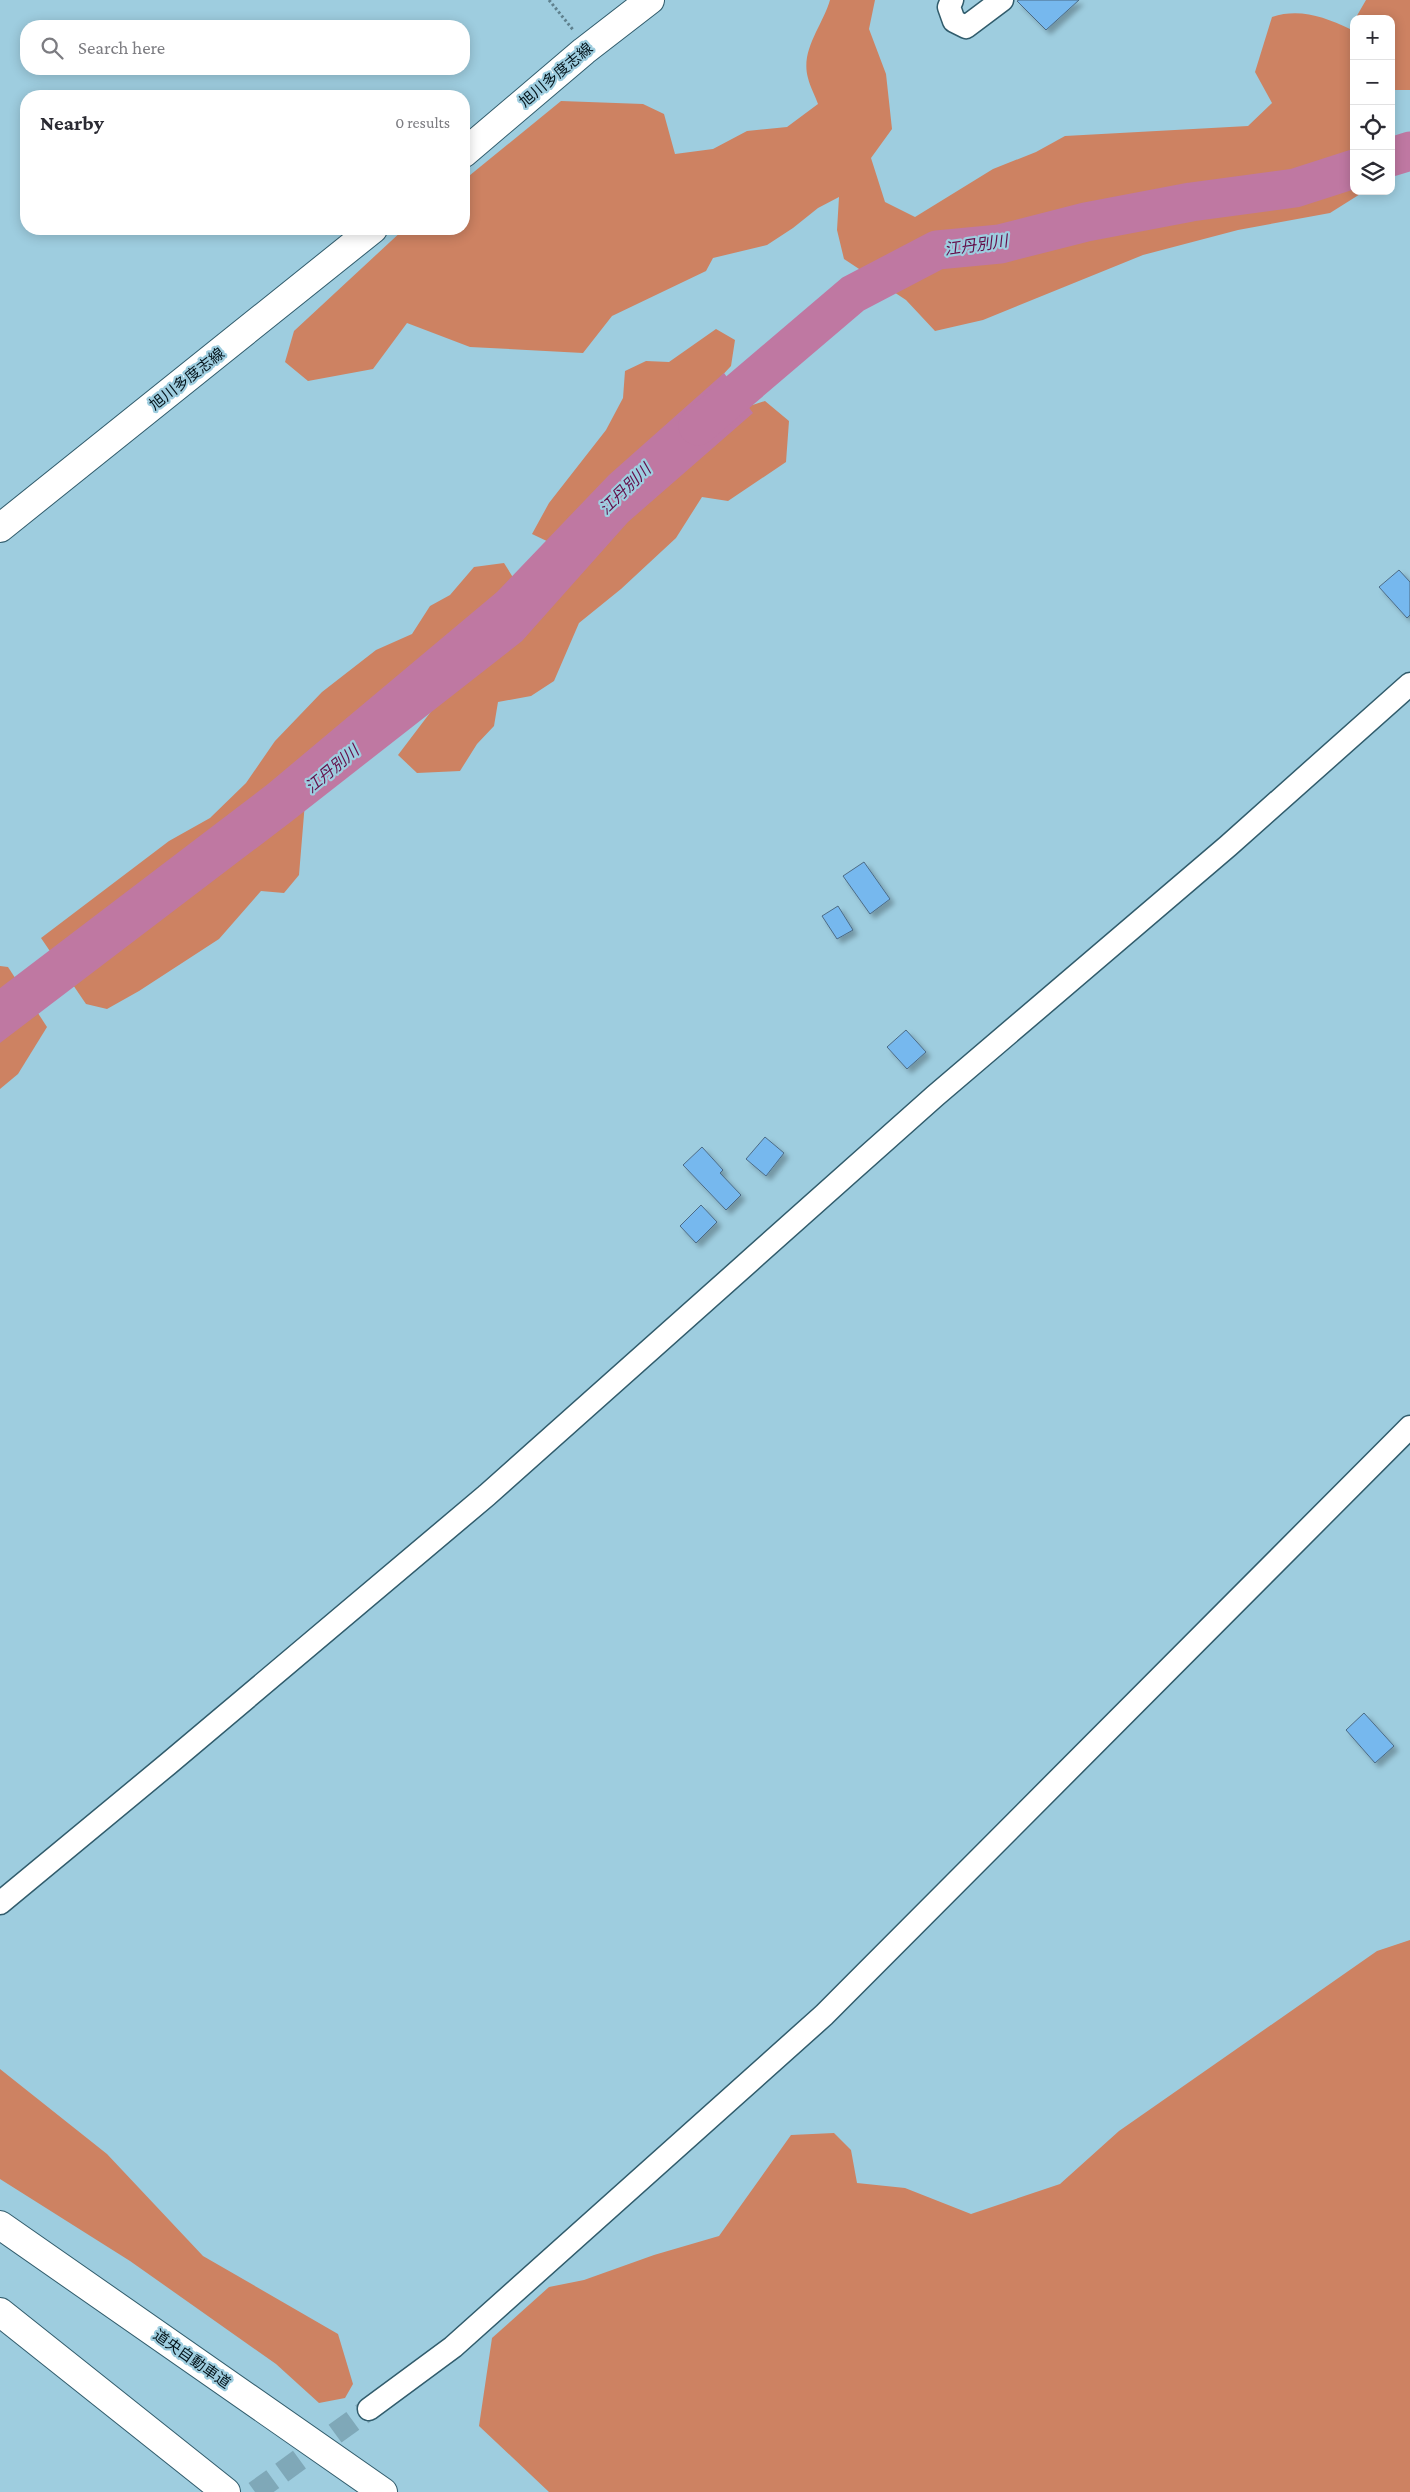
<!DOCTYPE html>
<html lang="en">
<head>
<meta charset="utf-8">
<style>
	body { margin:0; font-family:"Crimson Pro","Noto Sans JP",serif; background:#f2f2f3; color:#2b2b33 }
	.controls { position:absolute; right:15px; top:15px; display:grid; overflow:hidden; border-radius:10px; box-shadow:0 2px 12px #0003 }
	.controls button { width:45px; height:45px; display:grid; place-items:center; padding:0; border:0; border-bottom:1px solid #e1e1e2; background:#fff; color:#2b2b33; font:25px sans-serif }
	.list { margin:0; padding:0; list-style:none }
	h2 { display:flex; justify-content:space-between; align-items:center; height:65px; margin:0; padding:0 20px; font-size:21px }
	h2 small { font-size:16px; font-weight:400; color:#7c7c81 }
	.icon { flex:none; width:28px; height:28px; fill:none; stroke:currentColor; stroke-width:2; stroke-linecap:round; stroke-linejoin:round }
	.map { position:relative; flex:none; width:1410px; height:2492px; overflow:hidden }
	.search { position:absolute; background:#fff; box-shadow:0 2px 12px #0003; left:20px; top:20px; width:450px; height:55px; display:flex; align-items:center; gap:12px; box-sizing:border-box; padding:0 18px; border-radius:20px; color:#7c7c81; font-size:19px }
	.panel { position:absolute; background:#fff; box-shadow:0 2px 12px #0003; left:20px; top:90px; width:450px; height:145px; border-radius:20px }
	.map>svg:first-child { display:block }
	.forest { fill:#cd8262 }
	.water { fill:#bf78a2 }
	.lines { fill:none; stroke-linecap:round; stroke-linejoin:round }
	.river { stroke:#bf78a2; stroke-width:39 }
	.building { fill:#76b8ee; stroke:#4c6b85; filter:url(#shadow) }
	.minor-tunnel { stroke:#7fa8b8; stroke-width:22; stroke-dasharray:22 11; stroke-linecap:butt }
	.minor-casing { stroke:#315c6c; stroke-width:25 }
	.major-casing { stroke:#315c6c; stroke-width:30 }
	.highway-casing { stroke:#315c6c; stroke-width:30 }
	.path { stroke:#5f818e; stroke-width:3; stroke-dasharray:2.5 2.5; stroke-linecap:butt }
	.minor { stroke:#fff; stroke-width:22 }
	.major { stroke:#fff; stroke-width:28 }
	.highway { stroke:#fff; stroke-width:28 }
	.labels { text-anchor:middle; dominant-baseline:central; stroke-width:4.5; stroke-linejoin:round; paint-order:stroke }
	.street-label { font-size:15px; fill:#04141b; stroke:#9ecddf }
	.water-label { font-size:16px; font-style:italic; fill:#640e49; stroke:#9ecddf }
</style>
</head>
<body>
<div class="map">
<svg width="1410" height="2492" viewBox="0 0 1410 2492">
	<defs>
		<filter id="shadow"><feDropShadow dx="4.5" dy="4.5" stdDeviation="2.5" flood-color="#0004"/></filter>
	</defs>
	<rect width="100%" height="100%" fill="#9ecddf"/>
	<g class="forest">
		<path d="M830 0H875L869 29 886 74 892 129 871 158 885 202 915 217 993 169 1036 152 1065 136 1248 126 1272 103 1255 72 1272 17C1300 8 1324 17 1350 29L1354 21V191H1365L1330 213 1238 230 1143 255 983 320 935 331 906 300 844 259 837 230 839 197 818 208 793 228 767 245 713 258 706 271 612 316 583 353 470 347 407 323 373 369 308 381 285 362 294 331 404 229H464V180L561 101 643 104 664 114 675 154 713 149 747 131 787 127 818 104C815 95 810 87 808 78 800 50 823 25 830 0Z"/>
		<polygon points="1366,0 1410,0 1410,90 1391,90 1391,19 1355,19"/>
		<polygon points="716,329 735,340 731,366 672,429 553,544 532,534 549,503 606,430 623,398 625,371 646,361 669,362"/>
		<polygon points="765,401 789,421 786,462 728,501 702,497 676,538 621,589 579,623 554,681 531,696 498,702 494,726 477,744 460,771 417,773 398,755 442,697 731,412"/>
		<polygon points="504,563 519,587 307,778 299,875 284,893 261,891 219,939 139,991 107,1009 86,1004 41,938 169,841 210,818 246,783 275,741 322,692 376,650 412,634 430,606 450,595 474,567"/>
		<polygon points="0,966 8,967 47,1027 18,1074 0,1089"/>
		<polygon points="1410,1940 1410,2492 549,2492 479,2426 492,2338 549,2287 584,2280 654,2255 719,2236 791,2135 834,2133 851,2150 857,2183 905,2188 971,2214 1060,2184 1119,2131 1377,1951"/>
		<polygon points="0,2069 107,2154 203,2256 338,2334 353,2384 345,2398 319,2403 276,2364 130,2261 0,2179"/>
	</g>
	<polygon class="water" points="724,373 753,413 628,522 522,641 292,821 0,1043 0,988 268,784 497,592 609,475"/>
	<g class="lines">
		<g class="river">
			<polyline points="1391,157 1410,151"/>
			<polyline points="698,426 853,294 937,250 1000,244 1086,222 1191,202 1295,188 1354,169"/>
		</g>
	</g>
	<g class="building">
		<polygon points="1019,0 1079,0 1046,30 1017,1"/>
		<polygon points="1399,570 1410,582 1410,615 1407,618 1379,587"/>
		<polygon points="864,862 890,899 870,914 843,876"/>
		<polygon points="838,906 853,930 837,939 822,916"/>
		<polygon points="906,1030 926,1052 907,1069 887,1047"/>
		<polygon points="765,1137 784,1153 766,1176 746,1159"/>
		<polygon points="702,1147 723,1170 720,1173 741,1195 726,1210 683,1165"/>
		<polygon points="701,1205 717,1222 696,1243 680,1226"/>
		<polygon points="1364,1713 1394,1746 1375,1763 1346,1730"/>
	</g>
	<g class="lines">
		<polyline class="minor-tunnel" points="255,2492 369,2409"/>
		<g class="minor-casing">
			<g id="minor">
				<polyline points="952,0 949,7 954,21 966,27 1002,0"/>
				<polyline points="0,1903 168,1764 487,1495 935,1096 1228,846 1410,684"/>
				<polyline points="369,2409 453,2347 824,2015 1410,1427"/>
			</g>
		</g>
		<g class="major-casing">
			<g id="major">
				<polyline points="464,153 584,51 650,0"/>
				<polyline points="0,528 373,229"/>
			</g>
		</g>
		<g class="highway-casing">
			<g id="highway">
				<polyline points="0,2225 383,2492"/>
				<polyline points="0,2312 226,2492"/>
			</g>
		</g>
		<polyline class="path" points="549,0 574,31"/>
		<use href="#minor" class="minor"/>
		<use href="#major" class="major"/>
		<use href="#highway" class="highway"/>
	</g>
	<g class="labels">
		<g class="street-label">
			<text transform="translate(556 75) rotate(-40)">旭川多度志線</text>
			<text transform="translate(187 379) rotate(-38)">旭川多度志線</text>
			<text transform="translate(192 2359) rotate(35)">道央自動車道</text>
		</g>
		<g class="water-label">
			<text transform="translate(976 245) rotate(-8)">江丹別川</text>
			<text transform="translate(625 489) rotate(-44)">江丹別川</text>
			<text transform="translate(332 769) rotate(-40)">江丹別川</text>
		</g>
	</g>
</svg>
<div class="controls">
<button>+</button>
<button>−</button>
<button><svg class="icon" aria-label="locate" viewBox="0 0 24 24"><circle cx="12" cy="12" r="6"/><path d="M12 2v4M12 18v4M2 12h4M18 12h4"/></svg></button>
<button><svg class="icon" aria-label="layers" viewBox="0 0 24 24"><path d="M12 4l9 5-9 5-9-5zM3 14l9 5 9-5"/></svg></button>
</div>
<div class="search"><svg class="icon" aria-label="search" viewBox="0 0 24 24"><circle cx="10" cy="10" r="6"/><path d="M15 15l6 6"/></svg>Search here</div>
<section class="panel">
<h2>Nearby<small>0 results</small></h2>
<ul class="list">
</ul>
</section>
</div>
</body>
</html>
